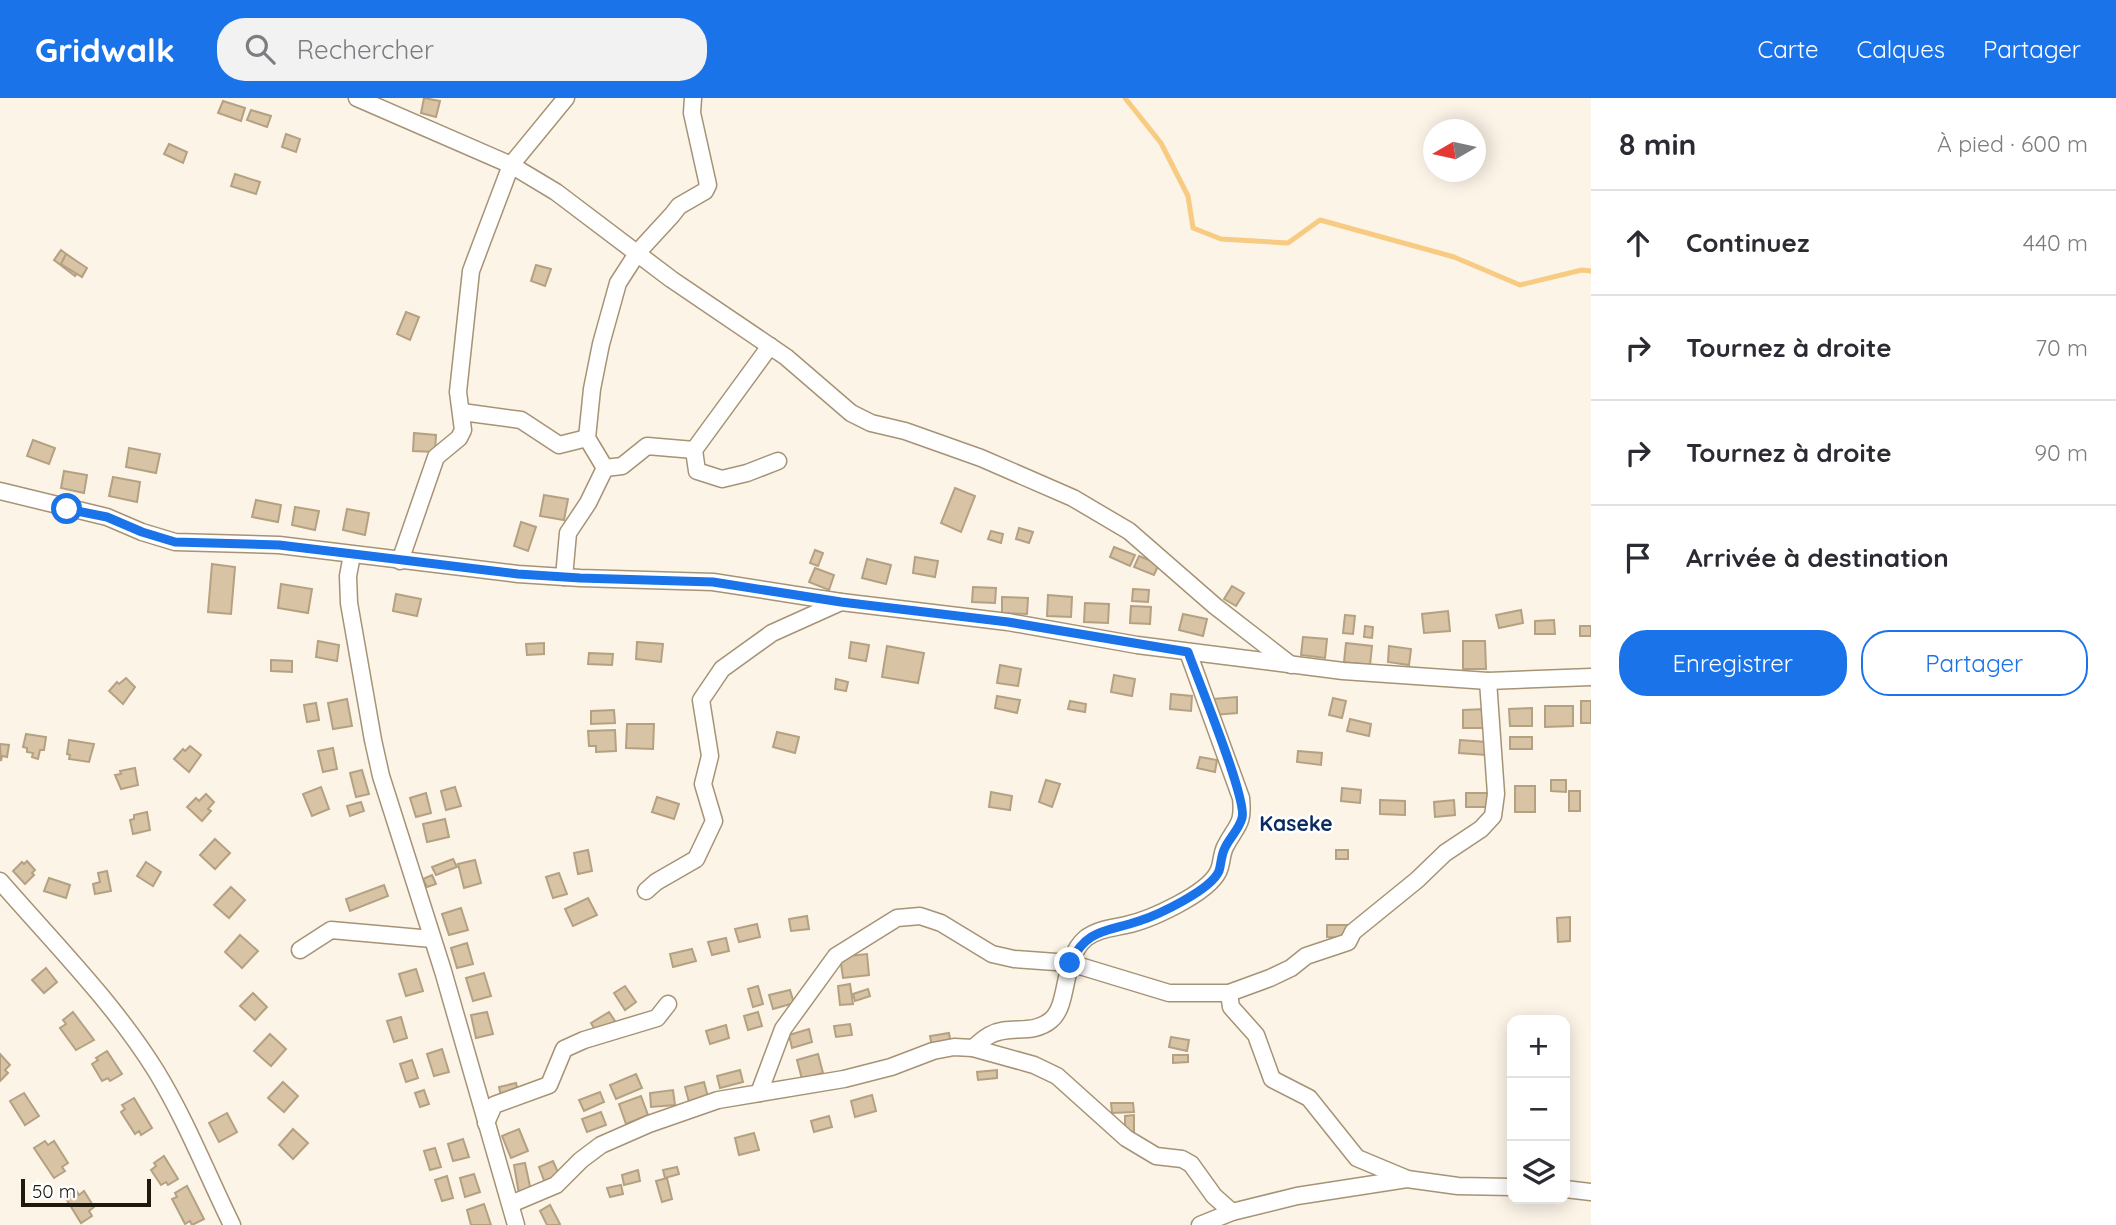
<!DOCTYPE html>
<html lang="fr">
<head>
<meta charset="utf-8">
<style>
	body { margin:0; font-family:Quicksand,sans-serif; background:#f2f2f3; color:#2b2b33 }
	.controls { position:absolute; right:21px; bottom:21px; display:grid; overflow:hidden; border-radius:14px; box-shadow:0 4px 18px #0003 }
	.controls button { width:63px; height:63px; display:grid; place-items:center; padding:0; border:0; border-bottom:2px solid #e1e1e2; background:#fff; color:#2b2b33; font:35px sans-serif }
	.compass { position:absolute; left:1423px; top:21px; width:63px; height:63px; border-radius:50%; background:#fff; box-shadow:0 4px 18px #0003; rotate:261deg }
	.scale { position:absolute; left:21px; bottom:18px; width:130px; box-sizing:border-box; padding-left:7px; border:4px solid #1f180c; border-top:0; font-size:19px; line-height:24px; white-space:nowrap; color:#1f180c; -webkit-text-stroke:5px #fff; paint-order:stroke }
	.stop { position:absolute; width:21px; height:21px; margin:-16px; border:5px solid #1a73e8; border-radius:50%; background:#fff }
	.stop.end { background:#1a73e8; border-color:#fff; box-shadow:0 2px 7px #0008 }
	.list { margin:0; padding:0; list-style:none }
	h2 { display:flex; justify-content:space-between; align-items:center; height:91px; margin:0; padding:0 28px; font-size:30px }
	h2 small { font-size:23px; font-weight:400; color:#7c7c81 }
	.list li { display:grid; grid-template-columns:46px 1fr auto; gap:21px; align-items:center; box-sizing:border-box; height:105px; padding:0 28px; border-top:2px solid #e1e1e2 }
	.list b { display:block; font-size:26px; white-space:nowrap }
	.list em { font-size:23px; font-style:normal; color:#7c7c81 }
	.actions { display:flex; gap:14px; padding:21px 28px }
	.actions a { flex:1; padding:16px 0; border:2px solid #1a73e8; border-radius:28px; text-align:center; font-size:24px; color:#1a73e8 }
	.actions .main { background:#1a73e8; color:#fff }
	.icon { flex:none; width:38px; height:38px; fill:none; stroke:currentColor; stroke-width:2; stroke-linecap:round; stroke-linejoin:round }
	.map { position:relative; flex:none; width:1591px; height:1127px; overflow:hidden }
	header { display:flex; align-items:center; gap:42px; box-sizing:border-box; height:98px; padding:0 35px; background:#1a73e8; color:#fff }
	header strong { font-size:33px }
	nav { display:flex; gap:38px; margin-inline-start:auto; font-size:24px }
	.search { width:490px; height:63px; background:#f2f2f3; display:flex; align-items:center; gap:18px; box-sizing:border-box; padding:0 24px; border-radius:28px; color:#7c7c81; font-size:26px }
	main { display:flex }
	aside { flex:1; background:#fff }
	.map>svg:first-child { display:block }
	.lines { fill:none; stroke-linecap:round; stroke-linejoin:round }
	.stream { stroke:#f7cb82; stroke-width:5 }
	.building { fill:#d8c4a5; stroke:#b4a182; stroke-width:2 }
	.street-casing { stroke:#a69375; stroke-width:19 }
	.street { stroke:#fff; stroke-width:16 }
	.route { stroke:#1a73e8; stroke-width:9 }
	.labels { text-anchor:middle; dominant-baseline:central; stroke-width:5; stroke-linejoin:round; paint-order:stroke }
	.neighbourhood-label { font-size:21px; font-weight:bold; fill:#092b5f; stroke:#fff }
</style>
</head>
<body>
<header>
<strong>Gridwalk</strong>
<div class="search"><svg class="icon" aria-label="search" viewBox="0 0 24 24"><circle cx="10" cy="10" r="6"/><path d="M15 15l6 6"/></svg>Rechercher</div>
<nav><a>Carte</a><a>Calques</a><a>Partager</a></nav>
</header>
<main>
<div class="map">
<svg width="1591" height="1127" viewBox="0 0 1591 1127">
	<rect width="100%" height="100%" fill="#fcf4e7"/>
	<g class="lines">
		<polyline class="stream" points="1125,0 1161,45 1188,98 1193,130 1221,141 1288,145 1320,122 1454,159 1520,187 1582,172 1591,173"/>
	</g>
	<g class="building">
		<polygon points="424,0 440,3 436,19 421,15"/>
		<polygon points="223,3 245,10 241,23 218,15"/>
		<polygon points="251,12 271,18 267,29 247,22"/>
		<polygon points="286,36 300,41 296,54 282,49"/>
		<polygon points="169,46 187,54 183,65 164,56"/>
		<polygon points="235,76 260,84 256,96 231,88"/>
		<polygon points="61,152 82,168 75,178 54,162"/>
		<polygon points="66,156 87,170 82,179 61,166"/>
		<polygon points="536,167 551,171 545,188 531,183"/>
		<polygon points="406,214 419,219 410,242 397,236"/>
		<polygon points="414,335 436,337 435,354 413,353"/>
		<polygon points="33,342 55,350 49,366 27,358"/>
		<polygon points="129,350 160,356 156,375 126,369"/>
		<polygon points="64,373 87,377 84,395 61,390"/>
		<polygon points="113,379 140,384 137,404 109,398"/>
		<polygon points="955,390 975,398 961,434 941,425"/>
		<polygon points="544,397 568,401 564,422 540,418"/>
		<polygon points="256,402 281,407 278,424 252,419"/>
		<polygon points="295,409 319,413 315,432 292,427"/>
		<polygon points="347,411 369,415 365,437 343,432"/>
		<polygon points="521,424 536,429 528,453 514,448"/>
		<polygon points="1019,430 1033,434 1029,445 1016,441"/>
		<polygon points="991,433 1003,436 1001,445 988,441"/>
		<polygon points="1114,449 1135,457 1130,468 1110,459"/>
		<polygon points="815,452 823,455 818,468 810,465"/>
		<polygon points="1139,458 1159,466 1154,477 1134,469"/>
		<polygon points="915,459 938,463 935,479 913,475"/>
		<polygon points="867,461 891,467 886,486 862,480"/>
		<polygon points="212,466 235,469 231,516 208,514"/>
		<polygon points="815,470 834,477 829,492 809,484"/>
		<polygon points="281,486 312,491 308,515 278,510"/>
		<polygon points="1232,488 1244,495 1236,508 1224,501"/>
		<polygon points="973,489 996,490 995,505 972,504"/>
		<polygon points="1133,491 1149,492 1148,504 1132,503"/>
		<polygon points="396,496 421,501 417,518 393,513"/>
		<polygon points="1048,497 1072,499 1071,519 1047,518"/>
		<polygon points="1002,499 1028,500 1027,516 1002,515"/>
		<polygon points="1085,505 1109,506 1108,525 1084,524"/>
		<polygon points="1131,508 1151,509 1150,526 1130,525"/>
		<polygon points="1521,512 1523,525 1499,530 1496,517"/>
		<polygon points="1448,513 1450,533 1424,535 1422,516"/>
		<polygon points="1183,516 1207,521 1203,538 1179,532"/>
		<polygon points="1345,517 1355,518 1353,536 1343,535"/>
		<polygon points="1554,522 1555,536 1535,536 1535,523"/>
		<polygon points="1365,528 1373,529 1372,540 1364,539"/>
		<rect x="1580" y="528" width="11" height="10"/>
		<polygon points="1303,539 1327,541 1325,560 1301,557"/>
		<polygon points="318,543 339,547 337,563 316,559"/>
		<polygon points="1463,543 1485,543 1486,571 1463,571"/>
		<polygon points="637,544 663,546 661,564 636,561"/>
		<polygon points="851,544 869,547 866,563 849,560"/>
		<polygon points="544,545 544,556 527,557 526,546"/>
		<polygon points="1346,545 1372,548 1370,567 1344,564"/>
		<polygon points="887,548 924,555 918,585 882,579"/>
		<polygon points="1389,548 1411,551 1409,567 1388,564"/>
		<polygon points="589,555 613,556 612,567 588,566"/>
		<polygon points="271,562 292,563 292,574 271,573"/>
		<polygon points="1000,567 1021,571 1018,588 997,585"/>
		<polygon points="1114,577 1135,581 1132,598 1111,594"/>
		<polygon points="126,580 135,589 123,606 109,593 117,584 119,586"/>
		<polygon points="836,581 848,584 846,593 835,591"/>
		<polygon points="1171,596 1192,598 1191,613 1170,611"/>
		<polygon points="997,598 1020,602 1017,615 995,610"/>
		<polygon points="1237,599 1237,615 1214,617 1213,601"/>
		<polygon points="1333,600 1346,603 1342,620 1329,617"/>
		<polygon points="347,601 352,628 333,631 328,605"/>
		<polygon points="1070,603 1086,606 1085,614 1068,611"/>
		<rect x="1581" y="603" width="10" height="22"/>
		<polygon points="316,605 319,622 307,624 304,607"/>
		<polygon points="1545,608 1573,608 1573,628 1545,629"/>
		<polygon points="1532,610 1532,628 1510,628 1509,611"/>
		<polygon points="1486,611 1486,630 1463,630 1463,612"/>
		<polygon points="614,612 615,625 591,626 591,613"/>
		<polygon points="1350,621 1371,626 1369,638 1347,633"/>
		<polygon points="627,626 654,626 653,651 626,650"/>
		<polygon points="615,632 616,653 596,654 596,648 589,648 588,633"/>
		<polygon points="777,634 799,639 795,655 773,649"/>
		<polygon points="26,636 46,639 44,652 40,652 38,661 32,659 33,655 27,654 27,650 23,649"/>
		<rect x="1510" y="639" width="22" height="12"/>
		<polygon points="69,642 94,646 89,664 69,661 70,657 67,656"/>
		<polygon points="1460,642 1487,644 1486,657 1459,655"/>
		<polygon points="0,646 9,647 7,659 2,658 1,663"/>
		<polygon points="190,648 201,657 189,674 174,661 183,651 185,653"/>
		<polygon points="333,650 337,671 323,674 318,653"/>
		<polygon points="1298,653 1322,655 1321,667 1297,664"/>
		<polygon points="1200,659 1217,662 1215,674 1197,670"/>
		<polygon points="135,670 138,687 121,691 115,677 121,676 120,673"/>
		<polygon points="362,672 369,696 356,699 350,675"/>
		<polygon points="1046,682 1060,686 1052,709 1039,704"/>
		<polygon points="1551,682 1566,682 1566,694 1551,693"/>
		<rect x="1515" y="688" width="20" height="26"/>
		<polygon points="321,689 329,711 312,718 303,696"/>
		<polygon points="455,689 461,708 446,712 441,693"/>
		<polygon points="1342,690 1361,692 1360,705 1341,703"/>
		<rect x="1569" y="693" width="11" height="20"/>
		<polygon points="991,694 1012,698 1010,712 989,709"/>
		<polygon points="426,695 431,715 416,719 410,700"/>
		<rect x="1466" y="695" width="22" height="14"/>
		<polygon points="206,696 214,704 208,711 211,713 202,723 187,709 196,700 199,703"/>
		<polygon points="657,699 679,706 674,721 652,714"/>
		<polygon points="1380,702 1405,703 1405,717 1380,716"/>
		<polygon points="1454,702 1455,717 1435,719 1434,704"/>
		<polygon points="361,704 364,713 350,718 347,708"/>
		<polygon points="147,714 150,732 133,736 130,722 134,721 134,717"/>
		<polygon points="445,721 449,739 427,744 423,726"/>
		<polygon points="215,741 230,755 215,771 200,757"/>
		<polygon points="588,752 592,773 578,776 574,755"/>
		<rect x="1336" y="752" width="12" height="9"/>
		<polygon points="453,761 457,769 436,777 432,769"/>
		<polygon points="475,762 481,785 464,790 458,766"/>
		<polygon points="27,763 35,772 32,775 34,777 25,786 13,773 22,764 24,766"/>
		<polygon points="146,764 161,774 153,788 137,778"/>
		<polygon points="107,773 111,793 95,796 93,786 100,784 98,775"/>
		<polygon points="559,775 567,796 553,800 546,779"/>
		<polygon points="432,777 436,786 427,789 423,781"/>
		<polygon points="49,780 70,787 66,800 44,793"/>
		<polygon points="384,787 388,798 350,813 346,801"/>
		<polygon points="231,789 245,802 229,820 214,807"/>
		<polygon points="588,800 597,817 573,828 565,811"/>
		<polygon points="461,810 468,832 449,837 442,816"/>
		<polygon points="807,818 809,831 791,833 789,821"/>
		<polygon points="1570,819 1570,843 1558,844 1557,820"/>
		<polygon points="757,826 760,839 739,844 735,831"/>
		<polygon points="1327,827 1349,827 1349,840 1327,839"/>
		<polygon points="240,837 258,853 242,870 225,854"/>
		<polygon points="726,840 729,853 712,857 708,844"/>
		<polygon points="467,845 473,866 457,870 451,850"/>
		<polygon points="692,851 696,863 673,869 670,856"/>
		<polygon points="867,856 869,877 843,880 840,859"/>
		<polygon points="46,870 57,884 44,895 32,882"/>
		<polygon points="416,871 423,893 406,898 399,876"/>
		<polygon points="484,875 491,898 473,903 466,880"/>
		<polygon points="850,886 853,906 840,907 838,888"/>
		<polygon points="625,888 636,904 625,912 614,895"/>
		<polygon points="758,888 763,906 753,909 748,891"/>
		<polygon points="868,891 870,898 855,903 853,896"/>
		<polygon points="790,892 794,905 773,911 769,897"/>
		<polygon points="253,895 267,909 255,922 240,908"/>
		<polygon points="73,914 94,942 76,952 60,930 66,926 63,922"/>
		<polygon points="487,914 493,936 476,940 471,917"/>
		<polygon points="609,914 617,926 598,937 591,925"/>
		<polygon points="758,914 762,928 748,932 744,918"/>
		<polygon points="401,919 407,940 394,944 387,923"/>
		<polygon points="850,926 852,937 836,939 834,928"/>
		<polygon points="726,927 729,940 710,946 706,933"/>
		<polygon points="809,931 812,944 792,950 789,937"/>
		<polygon points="949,935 951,946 932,949 930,938"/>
		<polygon points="270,936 286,951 271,968 254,953"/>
		<polygon points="1171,939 1189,942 1187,953 1169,949"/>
		<polygon points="442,951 449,974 434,978 427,956"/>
		<polygon points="107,953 122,976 110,983 108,980 102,983 92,966 98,962 96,960"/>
		<polygon points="0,956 10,967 5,972 8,975 0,983"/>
		<polygon points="818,956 823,975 802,981 797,962"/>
		<polygon points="1173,957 1188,957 1188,964 1173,965"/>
		<polygon points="412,962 418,980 406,984 400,966"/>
		<polygon points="740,972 743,984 720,990 717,978"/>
		<polygon points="997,972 997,980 978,982 977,974"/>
		<polygon points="636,976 642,990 616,1001 610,987"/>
		<polygon points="283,984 298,998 284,1014 268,1000"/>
		<polygon points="704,984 708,999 689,1004 685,989"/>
		<polygon points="516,985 518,994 501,998 499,989"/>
		<polygon points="424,992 429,1006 420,1009 415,995"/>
		<polygon points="673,992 675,1007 651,1009 650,995"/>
		<polygon points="600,994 604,1004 584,1013 579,1002"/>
		<polygon points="24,995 39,1018 25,1027 10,1003"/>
		<polygon points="872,997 876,1013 855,1019 851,1003"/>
		<polygon points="641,998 648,1017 626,1026 619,1006"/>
		<polygon points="134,1000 152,1030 141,1037 139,1033 135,1036 121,1014 125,1011 122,1007"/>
		<polygon points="1111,1005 1133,1005 1134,1014 1112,1015"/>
		<polygon points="601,1014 606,1027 587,1034 582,1021"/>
		<polygon points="227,1015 237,1034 219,1044 209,1025"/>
		<polygon points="1134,1017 1134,1037 1125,1037 1125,1018"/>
		<polygon points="829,1018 832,1029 814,1034 811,1023"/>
		<polygon points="293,1031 308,1045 293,1061 279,1047"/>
		<polygon points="519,1031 528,1053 511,1060 502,1038"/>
		<polygon points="754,1035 759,1052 739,1057 735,1040"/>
		<polygon points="463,1041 469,1059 453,1063 448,1046"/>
		<polygon points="45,1043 48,1047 54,1043 68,1065 62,1069 65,1073 54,1080 34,1050"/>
		<polygon points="435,1050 441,1069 430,1072 424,1053"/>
		<polygon points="164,1058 178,1081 168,1087 166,1084 161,1087 151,1072 156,1068 154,1065"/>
		<polygon points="553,1063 560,1079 545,1085 539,1069"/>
		<polygon points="525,1065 531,1093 519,1096 514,1067"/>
		<polygon points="677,1069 679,1076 665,1080 663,1072"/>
		<polygon points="638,1072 640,1083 624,1087 622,1077"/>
		<polygon points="474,1076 480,1094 465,1099 460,1080"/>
		<polygon points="447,1078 453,1100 442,1103 435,1082"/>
		<polygon points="667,1080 672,1101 662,1104 656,1083"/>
		<polygon points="621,1087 623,1096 610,1099 607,1090"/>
		<polygon points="187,1088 204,1121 192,1127 190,1123 185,1126 172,1101 177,1099 175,1095"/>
		<polygon points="76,1092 79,1097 84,1093 94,1109 89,1113 92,1118 81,1125 65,1099"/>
		<polygon points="484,1106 491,1127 471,1127 467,1112"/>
		<polygon points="550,1107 560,1126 558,1127 547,1127 540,1113"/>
	</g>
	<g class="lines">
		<g class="street-casing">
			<g id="street">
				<polyline points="357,0 511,67 556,94 671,181 786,259 851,315 871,325 905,333 981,360 1073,400 1129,433 1215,508 1291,567"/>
				<polyline points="770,248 694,352 697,373 722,381 747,375 778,363"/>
				<polyline points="462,314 521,322 559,347 587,340"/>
				<polyline points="605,370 622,368 647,348 694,352"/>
				<polyline points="0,393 107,419 142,434 175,444 279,447 518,476 580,480 713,484 841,504 1008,524 1137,547 1343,573 1488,583 1591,579"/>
				<polyline points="352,457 348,478 349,505 373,642 381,678 443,873 516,1127"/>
				<polyline points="400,463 436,359 459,340 463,332 458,294 471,173 483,141 511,67 566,0"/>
				<polyline points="564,479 568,435 588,405 605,370 587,340 592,291 601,246 618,185 638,154 672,117 679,108 705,93 708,87 692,15 693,0"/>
				<path d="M0 783C53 844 113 904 156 973 186 1022 207 1076 232 1127"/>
				<polyline points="646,793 656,784 696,761 714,723 703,686 710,658 701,602 722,571 772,535 841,504"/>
				<polyline points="300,852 331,832 432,841"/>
				<polyline points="1229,895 1231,909 1256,937 1272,981 1309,1000 1357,1060 1405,1080"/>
				<path d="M973 950C978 946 984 940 990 937 1010 926 1032 938 1051 922 1070 906 1061 861 1086 840 1098 831 1113 830 1126 827 1150 822 1207 796 1218 774 1222 767 1221 757 1225 749 1236 727 1244 728 1241 700L1188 554"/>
				<polyline points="759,995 783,931 836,858 897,820 920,818 941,825 992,856 1014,861 1070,865 1169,895 1229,895 1270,880 1291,870 1306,858 1348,844 1353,834 1417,782 1445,755 1481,731 1493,718 1496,696 1488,583"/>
				<polyline points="486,1025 494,1007 549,987 564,951 584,942 657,920 668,906"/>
				<polyline points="1565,1091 1591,1094"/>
				<polyline points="511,1106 556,1087 581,1062 601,1047 649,1026 718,1002 844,981 891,969 933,953 954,949 973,950 1034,967 1057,978 1126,1040 1156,1058 1182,1061 1191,1066 1214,1098 1232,1114"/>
				<polyline points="1200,1127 1232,1114 1297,1098 1407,1081 1458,1088 1512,1089"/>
			</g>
		</g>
		<use href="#street" class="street"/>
	</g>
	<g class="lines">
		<path class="route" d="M67 411 107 419 142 434 175 444 279 447 518 476 580 480 713 484 841 504 1008 524 1188 554C1197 580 1248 702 1242 720 1239 732 1228 741 1224 752 1221 759 1221 767 1219 773 1211 792 1158 817 1139 823 1107 834 1087 830 1070 865"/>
	</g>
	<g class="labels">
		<g class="neighbourhood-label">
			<text x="1296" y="725">Kaseke</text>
		</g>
	</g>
</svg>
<div class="controls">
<button>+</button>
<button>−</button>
<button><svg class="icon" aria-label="layers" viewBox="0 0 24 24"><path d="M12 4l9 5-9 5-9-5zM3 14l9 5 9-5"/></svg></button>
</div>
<svg class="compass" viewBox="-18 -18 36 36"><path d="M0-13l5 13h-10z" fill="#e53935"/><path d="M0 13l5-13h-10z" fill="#7c7c81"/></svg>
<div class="scale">50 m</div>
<div class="stop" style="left:67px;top:411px"></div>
<div class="stop end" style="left:1070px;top:865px"></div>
</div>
<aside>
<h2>8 min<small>À pied · 600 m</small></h2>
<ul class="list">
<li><svg class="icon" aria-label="ahead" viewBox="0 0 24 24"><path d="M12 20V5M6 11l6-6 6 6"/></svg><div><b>Continuez</b></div><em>440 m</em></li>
<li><svg class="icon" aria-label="right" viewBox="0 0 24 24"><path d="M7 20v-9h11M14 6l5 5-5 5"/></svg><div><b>Tournez à droite</b></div><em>70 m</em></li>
<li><svg class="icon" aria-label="right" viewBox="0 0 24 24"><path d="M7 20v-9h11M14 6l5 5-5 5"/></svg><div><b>Tournez à droite</b></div><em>90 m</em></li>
<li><svg class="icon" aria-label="arrive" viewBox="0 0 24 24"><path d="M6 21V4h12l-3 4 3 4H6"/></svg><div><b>Arrivée à destination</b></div></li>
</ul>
<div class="actions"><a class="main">Enregistrer</a><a>Partager</a></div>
</aside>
</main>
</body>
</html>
